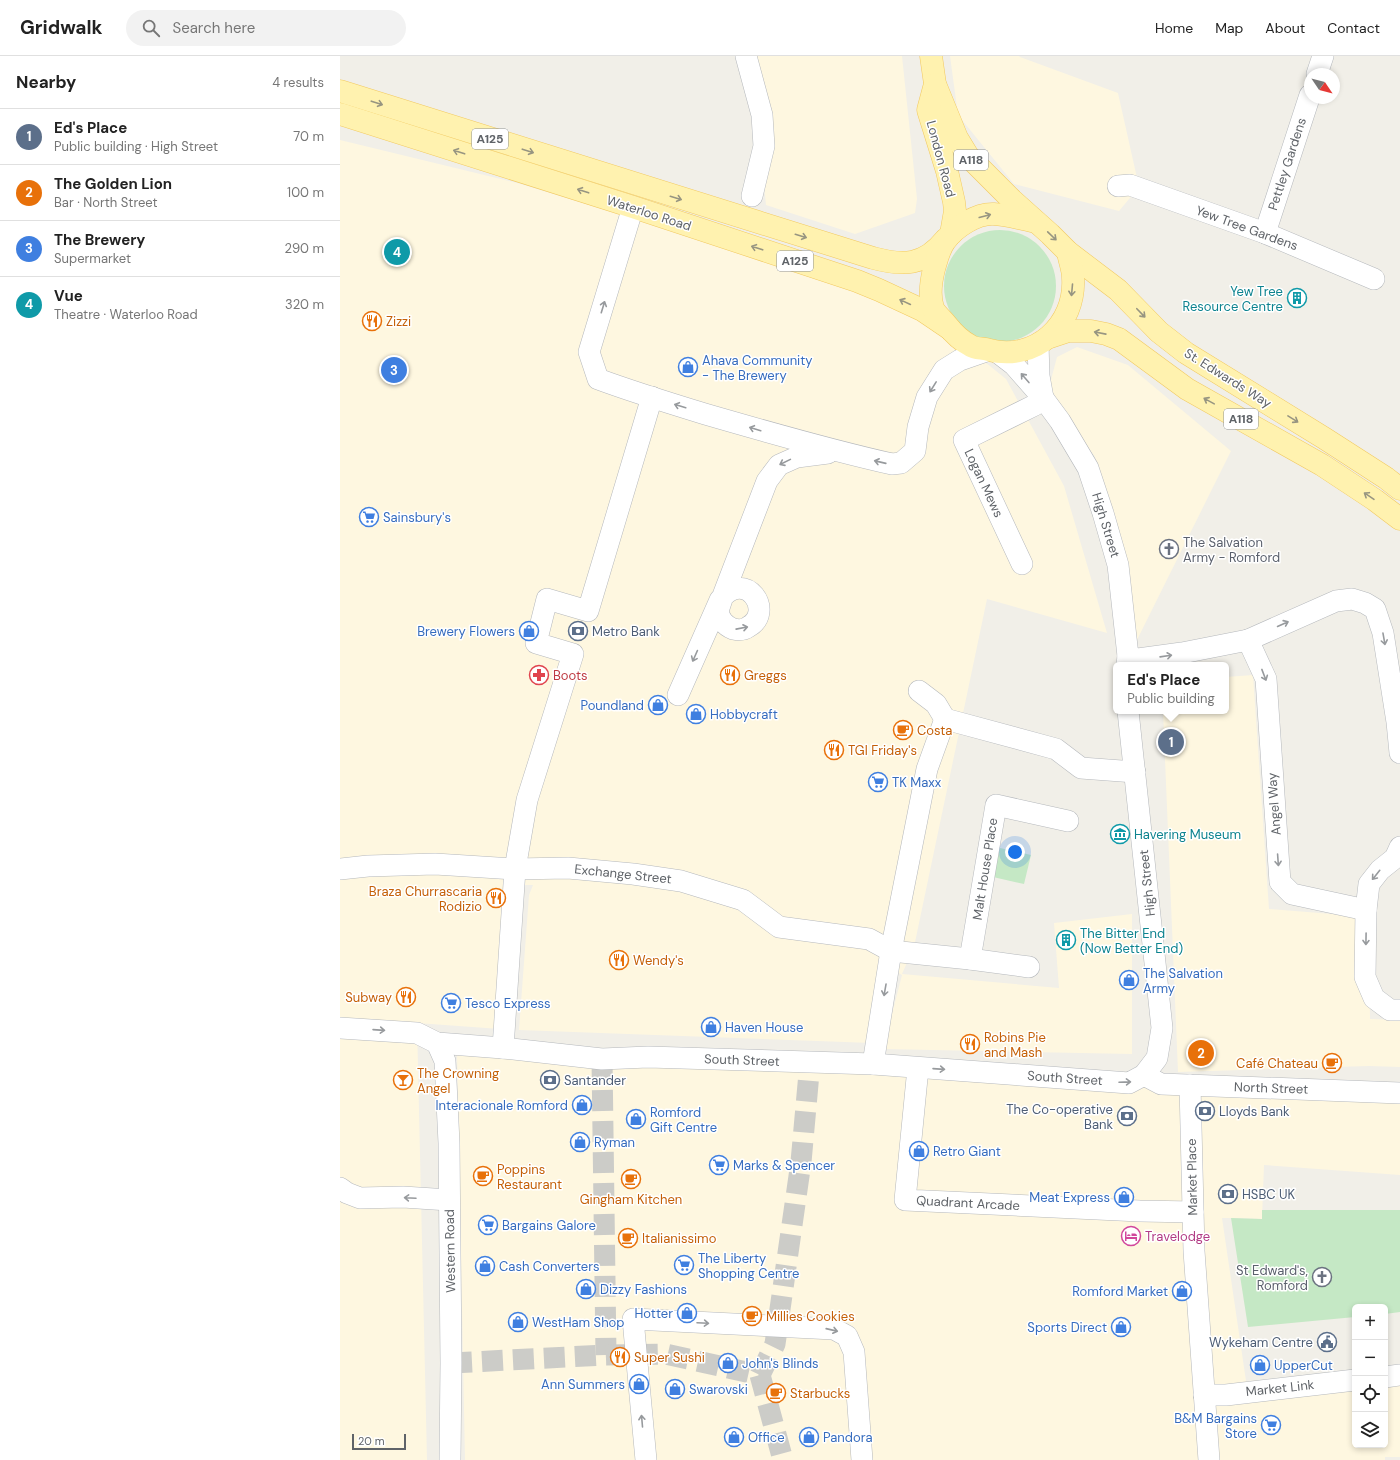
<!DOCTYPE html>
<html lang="en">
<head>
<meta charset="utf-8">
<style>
	body { margin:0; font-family:"DM Sans",sans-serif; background:#f2f2f2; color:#222 }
	.controls { position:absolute; right:12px; bottom:12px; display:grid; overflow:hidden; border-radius:6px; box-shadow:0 2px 6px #0003 }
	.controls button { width:36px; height:36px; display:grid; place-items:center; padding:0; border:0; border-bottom:1px solid #e0e0e0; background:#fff; color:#222; font:20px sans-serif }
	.compass { position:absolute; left:964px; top:12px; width:36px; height:36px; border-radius:50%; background:#fff; box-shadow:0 2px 6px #0003; rotate:125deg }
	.scale { position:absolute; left:12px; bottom:10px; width:54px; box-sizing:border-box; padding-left:4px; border:2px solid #5f6368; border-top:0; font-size:11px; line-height:14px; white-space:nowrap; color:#5f6368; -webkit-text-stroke:3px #fff; paint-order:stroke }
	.you { position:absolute; left:675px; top:796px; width:14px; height:14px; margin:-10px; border:3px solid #fff; border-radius:50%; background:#1a73e8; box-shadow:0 0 0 6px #1a73e833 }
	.badge { display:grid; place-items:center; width:26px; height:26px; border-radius:50%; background:#ea4335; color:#fff; font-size:13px; font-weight:700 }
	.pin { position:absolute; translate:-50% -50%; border:2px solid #fff; box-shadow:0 1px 4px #0006 }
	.popup { position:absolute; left:773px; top:606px; width:116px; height:52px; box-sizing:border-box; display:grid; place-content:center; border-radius:6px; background:#fff; filter:drop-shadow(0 1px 3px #0005); font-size:13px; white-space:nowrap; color:#767676 }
	.popup b { font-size:15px; color:#222 }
	.popup::after { content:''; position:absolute; left:50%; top:100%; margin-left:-8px; border:8px solid transparent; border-top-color:#fff }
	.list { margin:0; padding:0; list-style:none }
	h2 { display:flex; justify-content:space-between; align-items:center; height:52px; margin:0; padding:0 16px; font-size:17px }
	h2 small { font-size:13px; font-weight:400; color:#767676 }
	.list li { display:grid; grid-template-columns:26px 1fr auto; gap:12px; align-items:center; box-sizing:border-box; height:56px; padding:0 16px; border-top:1px solid #e0e0e0 }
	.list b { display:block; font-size:15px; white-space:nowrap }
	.list p { margin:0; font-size:13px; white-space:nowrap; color:#767676 }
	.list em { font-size:13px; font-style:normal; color:#767676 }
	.icon { flex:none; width:22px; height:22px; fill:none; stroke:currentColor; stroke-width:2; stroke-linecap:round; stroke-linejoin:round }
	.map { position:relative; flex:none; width:1060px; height:1404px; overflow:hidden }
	header { display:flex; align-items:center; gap:24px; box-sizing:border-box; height:56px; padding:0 20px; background:#fff; border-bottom:1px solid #e0e0e0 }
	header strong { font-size:19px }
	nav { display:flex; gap:22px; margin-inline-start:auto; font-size:14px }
	.search { width:280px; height:36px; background:#f2f2f2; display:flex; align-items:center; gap:10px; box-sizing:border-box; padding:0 14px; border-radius:22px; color:#767676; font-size:15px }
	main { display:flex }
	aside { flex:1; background:#fff }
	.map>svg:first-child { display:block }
	.commercial { fill:#fef7e0 }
	.green { fill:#c5e8c5 }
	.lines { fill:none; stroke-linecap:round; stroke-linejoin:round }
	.street-tunnel { stroke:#ccccc8; stroke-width:21; stroke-dasharray:21 10; stroke-linecap:butt }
	.street-casing { stroke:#b5b8bc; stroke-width:22 }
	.primary-casing { stroke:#f2c960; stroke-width:23 }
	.street { stroke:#fff; stroke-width:21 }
	.primary { stroke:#fff2af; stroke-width:22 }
	.oneway { stroke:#979581 }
	.oneway2 { stroke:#979a9d }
	.labels { text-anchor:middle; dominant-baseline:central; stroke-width:3; stroke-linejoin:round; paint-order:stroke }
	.shield { fill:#fff; stroke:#8f9295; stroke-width:1 }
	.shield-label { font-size:12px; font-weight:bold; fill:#5f6368 }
	.street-label { font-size:13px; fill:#5f6368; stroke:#fff }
	.culture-label { font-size:13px; fill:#0d838f; stroke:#fff; text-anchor:start }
	.food-label { font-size:13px; fill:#c56008; stroke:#fff; text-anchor:start }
	.shop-label { font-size:13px; fill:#366cbe; stroke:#fff; text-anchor:start }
	.worship-label { font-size:13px; fill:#5b616d; stroke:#fff; text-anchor:start }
	.service-label { font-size:13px; fill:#4e5e75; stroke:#fff; text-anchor:start }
	.health-label { font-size:13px; fill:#be3a42; stroke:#fff; text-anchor:start }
	.hotel-label { font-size:13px; fill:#b23c85; stroke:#fff; text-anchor:start }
</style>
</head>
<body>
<header>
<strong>Gridwalk</strong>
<div class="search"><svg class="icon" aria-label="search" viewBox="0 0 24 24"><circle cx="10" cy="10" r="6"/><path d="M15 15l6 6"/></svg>Search here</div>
<nav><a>Home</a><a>Map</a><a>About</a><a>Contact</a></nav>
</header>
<main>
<aside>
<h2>Nearby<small>4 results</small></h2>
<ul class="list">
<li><span class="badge" style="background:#5c6f8a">1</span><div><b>Ed's Place</b><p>Public building · High Street</p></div><em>70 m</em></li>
<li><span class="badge" style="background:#e8710a">2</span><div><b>The Golden Lion</b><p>Bar · North Street</p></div><em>100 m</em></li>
<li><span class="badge" style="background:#3f7fe0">3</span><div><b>The Brewery</b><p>Supermarket</p></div><em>290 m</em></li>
<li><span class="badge" style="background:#0f9aa8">4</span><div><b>Vue</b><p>Theatre · Waterloo Road</p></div><em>320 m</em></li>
</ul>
</aside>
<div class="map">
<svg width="1060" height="1404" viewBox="0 0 1060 1404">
	<rect width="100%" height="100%" fill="#f1efe8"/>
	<g class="commercial">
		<polygon points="411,0 562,0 577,143 575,157 515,178 426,149"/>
		<polygon points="610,0 679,0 680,1 778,37 799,131 779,155 674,128 618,59"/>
		<polygon points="0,84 181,128 573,248 666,323 724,430 767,577 647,543 574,891 562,918 719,932 714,867 792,858 792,998 543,993 562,919 540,907 532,987 179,974 189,839 193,829 171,829 160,973 77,967 87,1404 0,1404"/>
		<polygon points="737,291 788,309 891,395 796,586 755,401 708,335 717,301"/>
		<polygon points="913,619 929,853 1029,861 1030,963 1060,964 1060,1011 1029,1010 838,1016 823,655 886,655 886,621"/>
		<polygon points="117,997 1060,1036 1060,1119 924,1109 922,1163 891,1162 882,1162 906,1325 1015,1320 1015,1389 1045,1389 1045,1319 1060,1318 1060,1401 1045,1401 1045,1404 125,1404"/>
	</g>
	<g class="green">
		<circle cx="660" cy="230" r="56"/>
		<polygon points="660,792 691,799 684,828 653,821"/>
		<polygon points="922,1154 1060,1154 1060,1256 1045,1258 1045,1251 1015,1251 1015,1261 908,1271 891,1162 922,1163"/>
	</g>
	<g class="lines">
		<g class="street-tunnel">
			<polyline points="262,1003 266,1299"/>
			<polyline points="111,1307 266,1299 326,1298 420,1319 443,1404"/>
			<polyline points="420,1319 435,1288 461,1106 470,1006"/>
		</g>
		<g class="street-casing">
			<g id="street">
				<polyline points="406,0 422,59 424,90 412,140"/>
				<polyline points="977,18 983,0"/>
				<polyline points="778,130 790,129 925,177 1034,223"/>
				<path d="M293 151 249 296 258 323C293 336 329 347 365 358 427 376 489 394 552 408L561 407 575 395 578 371 587 341 604 314 620 304 649 294"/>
				<polyline points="925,177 970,39"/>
				<polyline points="657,296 674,309 703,342 699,320 698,288"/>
				<polyline points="682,508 624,384 695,349 703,342 720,365 748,412 763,457 778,509 788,600 787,609"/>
				<polyline points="908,584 926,623 940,826 952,838 1026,854 1025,921 1034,942 1050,954 1060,954"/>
				<polyline points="788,600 798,603 842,597 908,584 996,545 1012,543 1025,547 1035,553 1043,577 1057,666 1060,697"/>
				<polyline points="579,635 596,648 605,663"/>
				<path d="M338 639 380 544C405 511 436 556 408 571 404 574 398 574 393 573 384 569 380 564 378 555L384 537 427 425 439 409 457 401 488 397"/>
				<polyline points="0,813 28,810 95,808 175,813 228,812 293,818 341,825 403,844 439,871 529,883 551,895 630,903 689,911"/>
				<polyline points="1026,854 1029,828 1040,814 1055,802 1060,791"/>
				<polyline points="630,903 656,749 728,765"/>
				<polyline points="0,972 77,977 97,987 163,992 262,1003 308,1001 533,1008 789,1027 804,1019 817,1002 822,972 788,655"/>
				<polyline points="97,987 105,1005 109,1087 111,1307 110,1404"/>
				<polyline points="163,992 175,813 187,744 233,598 196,587 207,543 248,555 312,341"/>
				<polyline points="533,1008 551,895 587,713 605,663 716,693 741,712 795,716"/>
				<polyline points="578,1012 565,1144 800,1155 853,1156"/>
				<polyline points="804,1019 821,1028 1060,1037"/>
				<polyline points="850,1029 854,1195 869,1404"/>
				<polyline points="0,1132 7,1137 20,1142 63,1141 109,1144"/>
				<polyline points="1045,1321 1060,1319"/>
				<polyline points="864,1339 886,1339 1015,1324"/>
				<polyline points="306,1404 293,1263 494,1273 507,1280 514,1296 522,1404"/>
			</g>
		</g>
		<g class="primary-casing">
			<g id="primary">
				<polyline points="591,0 595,28 617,82 628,100 672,144 710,178 728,196 778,234 819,276 846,297 984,382 1046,422 1060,433"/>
				<polyline points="595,28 588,54 607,115 614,146 615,155 611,178"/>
				<path d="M0 35 533 202C563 210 584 210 605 184"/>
				<polyline points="0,58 293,151 517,225 539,234 582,254 610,273"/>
				<path d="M696 166C682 163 668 159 654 158 637 157 615 171 605 185 599 193 597 203 594 213 591 225 589 240 593 252 595 257 602 263 606 268 613 277 621 285 631 290 636 293 643 292 649 294 695 306 736 269 733 222 733 213 729 204 728 196"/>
				<polyline points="710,281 728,275 751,275 766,278 779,283 847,333 982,409 1035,444 1060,463"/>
			</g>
		</g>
		<use href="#street" class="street"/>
		<use href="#primary" class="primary"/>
	</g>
	<defs><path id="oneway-shaft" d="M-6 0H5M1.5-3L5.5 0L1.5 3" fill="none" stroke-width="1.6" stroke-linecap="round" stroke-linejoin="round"/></defs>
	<g class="oneway">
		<use href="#oneway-shaft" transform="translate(37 47) rotate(18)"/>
		<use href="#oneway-shaft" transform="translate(188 95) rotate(18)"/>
		<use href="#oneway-shaft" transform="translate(119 96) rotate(-162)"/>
		<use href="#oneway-shaft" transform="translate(243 135) rotate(-162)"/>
		<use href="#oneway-shaft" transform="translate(336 142) rotate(17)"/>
		<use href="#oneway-shaft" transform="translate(645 160) rotate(-15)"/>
		<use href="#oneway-shaft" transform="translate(461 180) rotate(17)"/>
		<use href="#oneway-shaft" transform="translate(712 180) rotate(44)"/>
		<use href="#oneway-shaft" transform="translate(417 192) rotate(-162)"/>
		<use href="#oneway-shaft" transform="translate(732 234) rotate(95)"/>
		<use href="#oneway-shaft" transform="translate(565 246) rotate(-155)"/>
		<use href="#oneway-shaft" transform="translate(801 257) rotate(46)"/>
		<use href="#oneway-shaft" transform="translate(760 277) rotate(-169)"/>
		<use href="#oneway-shaft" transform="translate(869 345) rotate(-151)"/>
		<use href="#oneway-shaft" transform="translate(953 363) rotate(32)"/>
		<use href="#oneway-shaft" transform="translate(1029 440) rotate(-146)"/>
	</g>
	<g class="oneway2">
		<use href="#oneway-shaft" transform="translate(263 251) rotate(-73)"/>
		<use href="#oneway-shaft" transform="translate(685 322) rotate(-131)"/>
		<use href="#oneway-shaft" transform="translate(593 331) rotate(122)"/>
		<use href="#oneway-shaft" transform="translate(340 350) rotate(-163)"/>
		<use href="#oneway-shaft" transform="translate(415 373) rotate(-163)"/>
		<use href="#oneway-shaft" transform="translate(445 406) rotate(154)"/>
		<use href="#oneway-shaft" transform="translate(540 406) rotate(-167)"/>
		<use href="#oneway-shaft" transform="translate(943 568) rotate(-24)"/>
		<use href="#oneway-shaft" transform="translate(402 572) rotate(-11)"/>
		<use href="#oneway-shaft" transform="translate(1044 583) rotate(80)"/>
		<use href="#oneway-shaft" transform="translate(355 600) rotate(114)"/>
		<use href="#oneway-shaft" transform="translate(826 600) rotate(-8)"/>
		<use href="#oneway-shaft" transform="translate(924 619) rotate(69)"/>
		<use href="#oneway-shaft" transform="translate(938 804) rotate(86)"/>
		<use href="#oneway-shaft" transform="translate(1036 819) rotate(129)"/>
		<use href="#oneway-shaft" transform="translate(1026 883) rotate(91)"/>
		<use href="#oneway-shaft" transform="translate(545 934) rotate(100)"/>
		<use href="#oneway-shaft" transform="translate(39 974) rotate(4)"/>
		<use href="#oneway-shaft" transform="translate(599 1013) rotate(4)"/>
		<use href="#oneway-shaft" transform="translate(785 1026) rotate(-2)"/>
		<use href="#oneway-shaft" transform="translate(70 1142) rotate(-177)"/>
		<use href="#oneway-shaft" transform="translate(363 1267) rotate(3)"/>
		<use href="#oneway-shaft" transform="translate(492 1274) rotate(13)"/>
		<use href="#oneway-shaft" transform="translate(302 1365) rotate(-95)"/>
	</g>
	<defs>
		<g id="building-ring" transform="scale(1)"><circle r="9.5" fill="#fff" stroke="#0f9aa8" stroke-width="1.5"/><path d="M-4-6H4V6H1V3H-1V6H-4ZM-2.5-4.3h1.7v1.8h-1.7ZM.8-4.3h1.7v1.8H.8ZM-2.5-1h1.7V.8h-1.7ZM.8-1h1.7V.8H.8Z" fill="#0f9aa8"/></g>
		<g id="restaurant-ring" transform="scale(1)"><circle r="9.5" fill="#fff" stroke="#e8710a" stroke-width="1.5"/><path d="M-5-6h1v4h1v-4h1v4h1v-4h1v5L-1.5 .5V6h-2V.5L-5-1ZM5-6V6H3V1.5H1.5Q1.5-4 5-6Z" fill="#e8710a"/></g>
		<g id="shop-ring" transform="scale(1)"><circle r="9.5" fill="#fff" stroke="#3f7fe0" stroke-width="1.5"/><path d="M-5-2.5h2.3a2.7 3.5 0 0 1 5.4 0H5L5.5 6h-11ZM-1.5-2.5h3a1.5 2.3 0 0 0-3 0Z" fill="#3f7fe0"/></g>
		<g id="supermarket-ring" transform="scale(1)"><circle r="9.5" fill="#fff" stroke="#3f7fe0" stroke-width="1.5"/><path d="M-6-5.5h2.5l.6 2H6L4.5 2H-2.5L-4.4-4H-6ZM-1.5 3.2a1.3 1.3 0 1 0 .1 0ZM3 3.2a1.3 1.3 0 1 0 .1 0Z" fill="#3f7fe0"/></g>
		<g id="church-ring" transform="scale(1)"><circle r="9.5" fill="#fff" stroke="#6b7280" stroke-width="1.5"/><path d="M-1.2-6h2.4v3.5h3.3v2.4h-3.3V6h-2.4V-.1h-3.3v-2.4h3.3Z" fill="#6b7280"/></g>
		<g id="bank-ring" transform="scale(1)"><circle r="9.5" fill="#fff" stroke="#5c6f8a" stroke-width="1.5"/><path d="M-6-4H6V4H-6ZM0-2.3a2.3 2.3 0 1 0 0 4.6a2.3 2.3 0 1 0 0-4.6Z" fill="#5c6f8a"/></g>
		<g id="pharmacy-ring" transform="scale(1)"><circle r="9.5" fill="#fff" stroke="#e0444e" stroke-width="1.5"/><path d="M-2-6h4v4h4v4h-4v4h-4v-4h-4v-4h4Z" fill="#e0444e"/></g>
		<g id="cafe-ring" transform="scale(1)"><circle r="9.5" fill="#fff" stroke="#e8710a" stroke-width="1.5"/><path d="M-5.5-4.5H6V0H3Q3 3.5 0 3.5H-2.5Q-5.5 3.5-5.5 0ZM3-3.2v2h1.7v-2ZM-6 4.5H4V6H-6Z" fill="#e8710a"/></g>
		<g id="museum-ring" transform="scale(1)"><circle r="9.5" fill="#fff" stroke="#0f9aa8" stroke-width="1.5"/><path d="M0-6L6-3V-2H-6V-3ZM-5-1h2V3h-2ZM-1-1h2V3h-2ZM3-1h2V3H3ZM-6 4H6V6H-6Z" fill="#0f9aa8"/></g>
		<g id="bar-ring" transform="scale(1)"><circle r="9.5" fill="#fff" stroke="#e8710a" stroke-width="1.5"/><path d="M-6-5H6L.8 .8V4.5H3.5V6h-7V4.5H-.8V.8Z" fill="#e8710a"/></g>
		<g id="hotel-ring" transform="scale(1)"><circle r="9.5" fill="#fff" stroke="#d1479c" stroke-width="1.5"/><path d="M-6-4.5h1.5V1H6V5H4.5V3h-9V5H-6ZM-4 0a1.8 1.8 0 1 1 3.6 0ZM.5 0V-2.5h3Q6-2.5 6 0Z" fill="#d1479c"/></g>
		<g id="civic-ring" transform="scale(1)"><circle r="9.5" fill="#fff" stroke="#5c6f8a" stroke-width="1.5"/><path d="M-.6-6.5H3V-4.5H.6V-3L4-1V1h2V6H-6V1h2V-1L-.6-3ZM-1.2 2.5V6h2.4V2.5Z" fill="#5c6f8a"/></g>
	</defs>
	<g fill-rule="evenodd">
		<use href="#building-ring" x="957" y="242"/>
		<use href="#restaurant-ring" x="32" y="265"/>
		<use href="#shop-ring" x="348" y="311"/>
		<use href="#supermarket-ring" x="29" y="461"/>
		<use href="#church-ring" x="829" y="493"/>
		<use href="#shop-ring" x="189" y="575"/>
		<use href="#bank-ring" x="238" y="575"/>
		<use href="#pharmacy-ring" x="199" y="619"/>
		<use href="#restaurant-ring" x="390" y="619"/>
		<use href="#shop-ring" x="318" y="649"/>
		<use href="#shop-ring" x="356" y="658"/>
		<use href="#cafe-ring" x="563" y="674"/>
		<use href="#restaurant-ring" x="494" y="694"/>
		<use href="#supermarket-ring" x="538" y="726"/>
		<use href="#museum-ring" x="780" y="778"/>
		<use href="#restaurant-ring" x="156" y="842"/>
		<use href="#building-ring" x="726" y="884"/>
		<use href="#restaurant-ring" x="279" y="904"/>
		<use href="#shop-ring" x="789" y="924"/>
		<use href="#restaurant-ring" x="66" y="941"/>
		<use href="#supermarket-ring" x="111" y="947"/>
		<use href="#shop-ring" x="371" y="971"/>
		<use href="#restaurant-ring" x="630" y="988"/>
		<use href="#cafe-ring" x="992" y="1007"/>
		<use href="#bar-ring" x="63" y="1024"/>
		<use href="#bank-ring" x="210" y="1024"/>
		<use href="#shop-ring" x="242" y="1049"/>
		<use href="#bank-ring" x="865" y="1055"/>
		<use href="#bank-ring" x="787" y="1060"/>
		<use href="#shop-ring" x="296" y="1063"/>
		<use href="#shop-ring" x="240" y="1086"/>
		<use href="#shop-ring" x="579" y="1095"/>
		<use href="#supermarket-ring" x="379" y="1109"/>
		<use href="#cafe-ring" x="143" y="1120"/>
		<use href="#cafe-ring" x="291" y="1123"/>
		<use href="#bank-ring" x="888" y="1138"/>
		<use href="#shop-ring" x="784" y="1141"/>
		<use href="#supermarket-ring" x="148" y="1169"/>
		<use href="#hotel-ring" x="791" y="1180"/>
		<use href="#cafe-ring" x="288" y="1182"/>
		<use href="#supermarket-ring" x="344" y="1209"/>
		<use href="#shop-ring" x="145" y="1210"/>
		<use href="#church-ring" x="982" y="1221"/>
		<use href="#shop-ring" x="246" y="1233"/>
		<use href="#shop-ring" x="842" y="1235"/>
		<use href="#shop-ring" x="347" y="1257"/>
		<use href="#cafe-ring" x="412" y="1260"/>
		<use href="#shop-ring" x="178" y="1266"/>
		<use href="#shop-ring" x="781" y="1271"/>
		<use href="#civic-ring" x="987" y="1286"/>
		<use href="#restaurant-ring" x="280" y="1301"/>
		<use href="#shop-ring" x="388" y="1307"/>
		<use href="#shop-ring" x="920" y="1309"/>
		<use href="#shop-ring" x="299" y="1328"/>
		<use href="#shop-ring" x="335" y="1333"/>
		<use href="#cafe-ring" x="436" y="1337"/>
		<use href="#supermarket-ring" x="931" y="1369"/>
		<use href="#shop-ring" x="394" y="1381"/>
		<use href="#shop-ring" x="469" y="1381"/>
	</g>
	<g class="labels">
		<g class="shield">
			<rect x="132" y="73" width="36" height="20" rx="3"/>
			<rect x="614" y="94" width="34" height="20" rx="3"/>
			<rect x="437" y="195" width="36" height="20" rx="3"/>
			<rect x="884" y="353" width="34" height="20" rx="3"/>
		</g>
		<g class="shield-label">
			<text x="150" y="83">A125</text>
			<text x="631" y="104">A118</text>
			<text x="455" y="205">A125</text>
			<text x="901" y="363">A118</text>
		</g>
		<g class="street-label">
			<text transform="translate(601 103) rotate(75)">London Road</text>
			<text transform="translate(947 108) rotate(-72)">Pettley Gardens</text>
			<text transform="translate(309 157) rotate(18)">Waterloo Road</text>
			<text transform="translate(907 172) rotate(20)">Yew Tree Gardens</text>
			<text transform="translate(888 322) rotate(32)">St. Edwards Way</text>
			<text transform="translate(644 427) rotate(65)">Logan Mews</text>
			<text transform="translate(766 469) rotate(73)">High Street</text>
			<text transform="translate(934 748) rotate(-94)">Angel Way</text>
			<text transform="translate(645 813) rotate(-81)">Malt House Place</text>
			<text transform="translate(283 818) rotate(6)">Exchange Street</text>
			<text transform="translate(807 827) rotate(-96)">High Street</text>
			<text transform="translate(402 1004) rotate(2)">South Street</text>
			<text transform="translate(725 1022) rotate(4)">South Street</text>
			<text transform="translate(931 1032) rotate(2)">North Street</text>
			<text transform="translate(852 1121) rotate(-91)">Market Place</text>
			<text transform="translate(628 1147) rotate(3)">Quadrant Arcade</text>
			<text transform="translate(110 1195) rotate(-91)">Western Road</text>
			<text transform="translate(940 1332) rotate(-6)">Market Link</text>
		</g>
		<g class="culture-label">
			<text x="943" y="235" text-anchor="end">Yew Tree<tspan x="943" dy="15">Resource Centre</tspan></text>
			<text x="794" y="778">Havering Museum</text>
			<text x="740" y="877">The Bitter End<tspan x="740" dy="15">(Now Better End)</tspan></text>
		</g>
		<g class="food-label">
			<text x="46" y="265">Zizzi</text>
			<text x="404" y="619">Greggs</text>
			<text x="577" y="674">Costa</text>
			<text x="508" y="694">TGI Friday's</text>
			<text x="142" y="835" text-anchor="end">Braza Churrascaria<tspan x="142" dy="15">Rodizio</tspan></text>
			<text x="293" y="904">Wendy's</text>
			<text x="52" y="941" text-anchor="end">Subway</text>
			<text x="644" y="981">Robins Pie<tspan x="644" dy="15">and Mash</tspan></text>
			<text x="978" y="1007" text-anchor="end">Café Chateau</text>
			<text x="77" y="1017">The Crowning<tspan x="77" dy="15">Angel</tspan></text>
			<text x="157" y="1113">Poppins<tspan x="157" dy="15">Restaurant</tspan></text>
			<text x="291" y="1143" text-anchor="middle">Gingham Kitchen</text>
			<text x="302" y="1182">Italianissimo</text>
			<text x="426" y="1260">Millies Cookies</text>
			<text x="294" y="1301">Super Sushi</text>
			<text x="450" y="1337">Starbucks</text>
		</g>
		<g class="shop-label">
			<text x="362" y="304">Ahava Community<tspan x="362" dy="15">- The Brewery</tspan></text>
			<text x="43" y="461">Sainsbury's</text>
			<text x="175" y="575" text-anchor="end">Brewery Flowers</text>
			<text x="304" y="649" text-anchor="end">Poundland</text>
			<text x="370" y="658">Hobbycraft</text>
			<text x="552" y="726">TK Maxx</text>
			<text x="803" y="917">The Salvation<tspan x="803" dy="15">Army</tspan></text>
			<text x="125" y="947">Tesco Express</text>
			<text x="385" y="971">Haven House</text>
			<text x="228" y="1049" text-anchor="end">Interacionale Romford</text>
			<text x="310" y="1056">Romford<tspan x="310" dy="15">Gift Centre</tspan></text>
			<text x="254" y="1086">Ryman</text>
			<text x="593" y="1095">Retro Giant</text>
			<text x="393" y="1109">Marks &amp; Spencer</text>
			<text x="770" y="1141" text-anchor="end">Meat Express</text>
			<text x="162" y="1169">Bargains Galore</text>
			<text x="358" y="1202">The Liberty<tspan x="358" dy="15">Shopping Centre</tspan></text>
			<text x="159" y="1210">Cash Converters</text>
			<text x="260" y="1233">Dizzy Fashions</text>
			<text x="828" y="1235" text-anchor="end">Romford Market</text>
			<text x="333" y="1257" text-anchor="end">Hotter</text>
			<text x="192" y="1266">WestHam Shop</text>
			<text x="767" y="1271" text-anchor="end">Sports Direct</text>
			<text x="402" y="1307">John's Blinds</text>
			<text x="934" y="1309">UpperCut</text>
			<text x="285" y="1328" text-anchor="end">Ann Summers</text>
			<text x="349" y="1333">Swarovski</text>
			<text x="917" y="1362" text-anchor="end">B&amp;M Bargains<tspan x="917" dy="15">Store</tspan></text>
			<text x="408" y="1381">Office</text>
			<text x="483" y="1381">Pandora</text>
		</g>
		<g class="worship-label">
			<text x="843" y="486">The Salvation<tspan x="843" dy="15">Army - Romford</tspan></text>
			<text x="968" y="1214" text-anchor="end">St Edward's,<tspan x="968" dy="15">Romford</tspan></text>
		</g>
		<g class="service-label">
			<text x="252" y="575">Metro Bank</text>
			<text x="224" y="1024">Santander</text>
			<text x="773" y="1053" text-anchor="end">The Co-operative<tspan x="773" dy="15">Bank</tspan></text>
			<text x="879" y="1055">Lloyds Bank</text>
			<text x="902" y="1138">HSBC UK</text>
			<text x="973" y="1286" text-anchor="end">Wykeham Centre</text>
		</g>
		<g class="health-label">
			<text x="213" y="619">Boots</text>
		</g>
		<g class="hotel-label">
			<text x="805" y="1180">Travelodge</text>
		</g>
	</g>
</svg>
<div class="controls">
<button>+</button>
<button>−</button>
<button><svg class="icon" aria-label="locate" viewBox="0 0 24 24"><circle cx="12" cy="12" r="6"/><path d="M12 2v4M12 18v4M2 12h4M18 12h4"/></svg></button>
<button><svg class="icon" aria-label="layers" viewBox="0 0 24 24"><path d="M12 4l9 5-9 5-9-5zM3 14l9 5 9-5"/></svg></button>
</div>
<svg class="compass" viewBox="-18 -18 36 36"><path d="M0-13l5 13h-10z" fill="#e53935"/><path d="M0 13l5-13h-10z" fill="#767676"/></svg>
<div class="scale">20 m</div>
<div class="you"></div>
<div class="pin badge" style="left:831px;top:686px;background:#5c6f8a">1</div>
<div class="popup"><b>Ed's Place</b>Public building</div>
<div class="pin badge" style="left:861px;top:997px;background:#e8710a">2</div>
<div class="pin badge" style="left:54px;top:314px;background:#3f7fe0">3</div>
<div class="pin badge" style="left:57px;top:196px;background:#0f9aa8">4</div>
</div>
</main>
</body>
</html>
